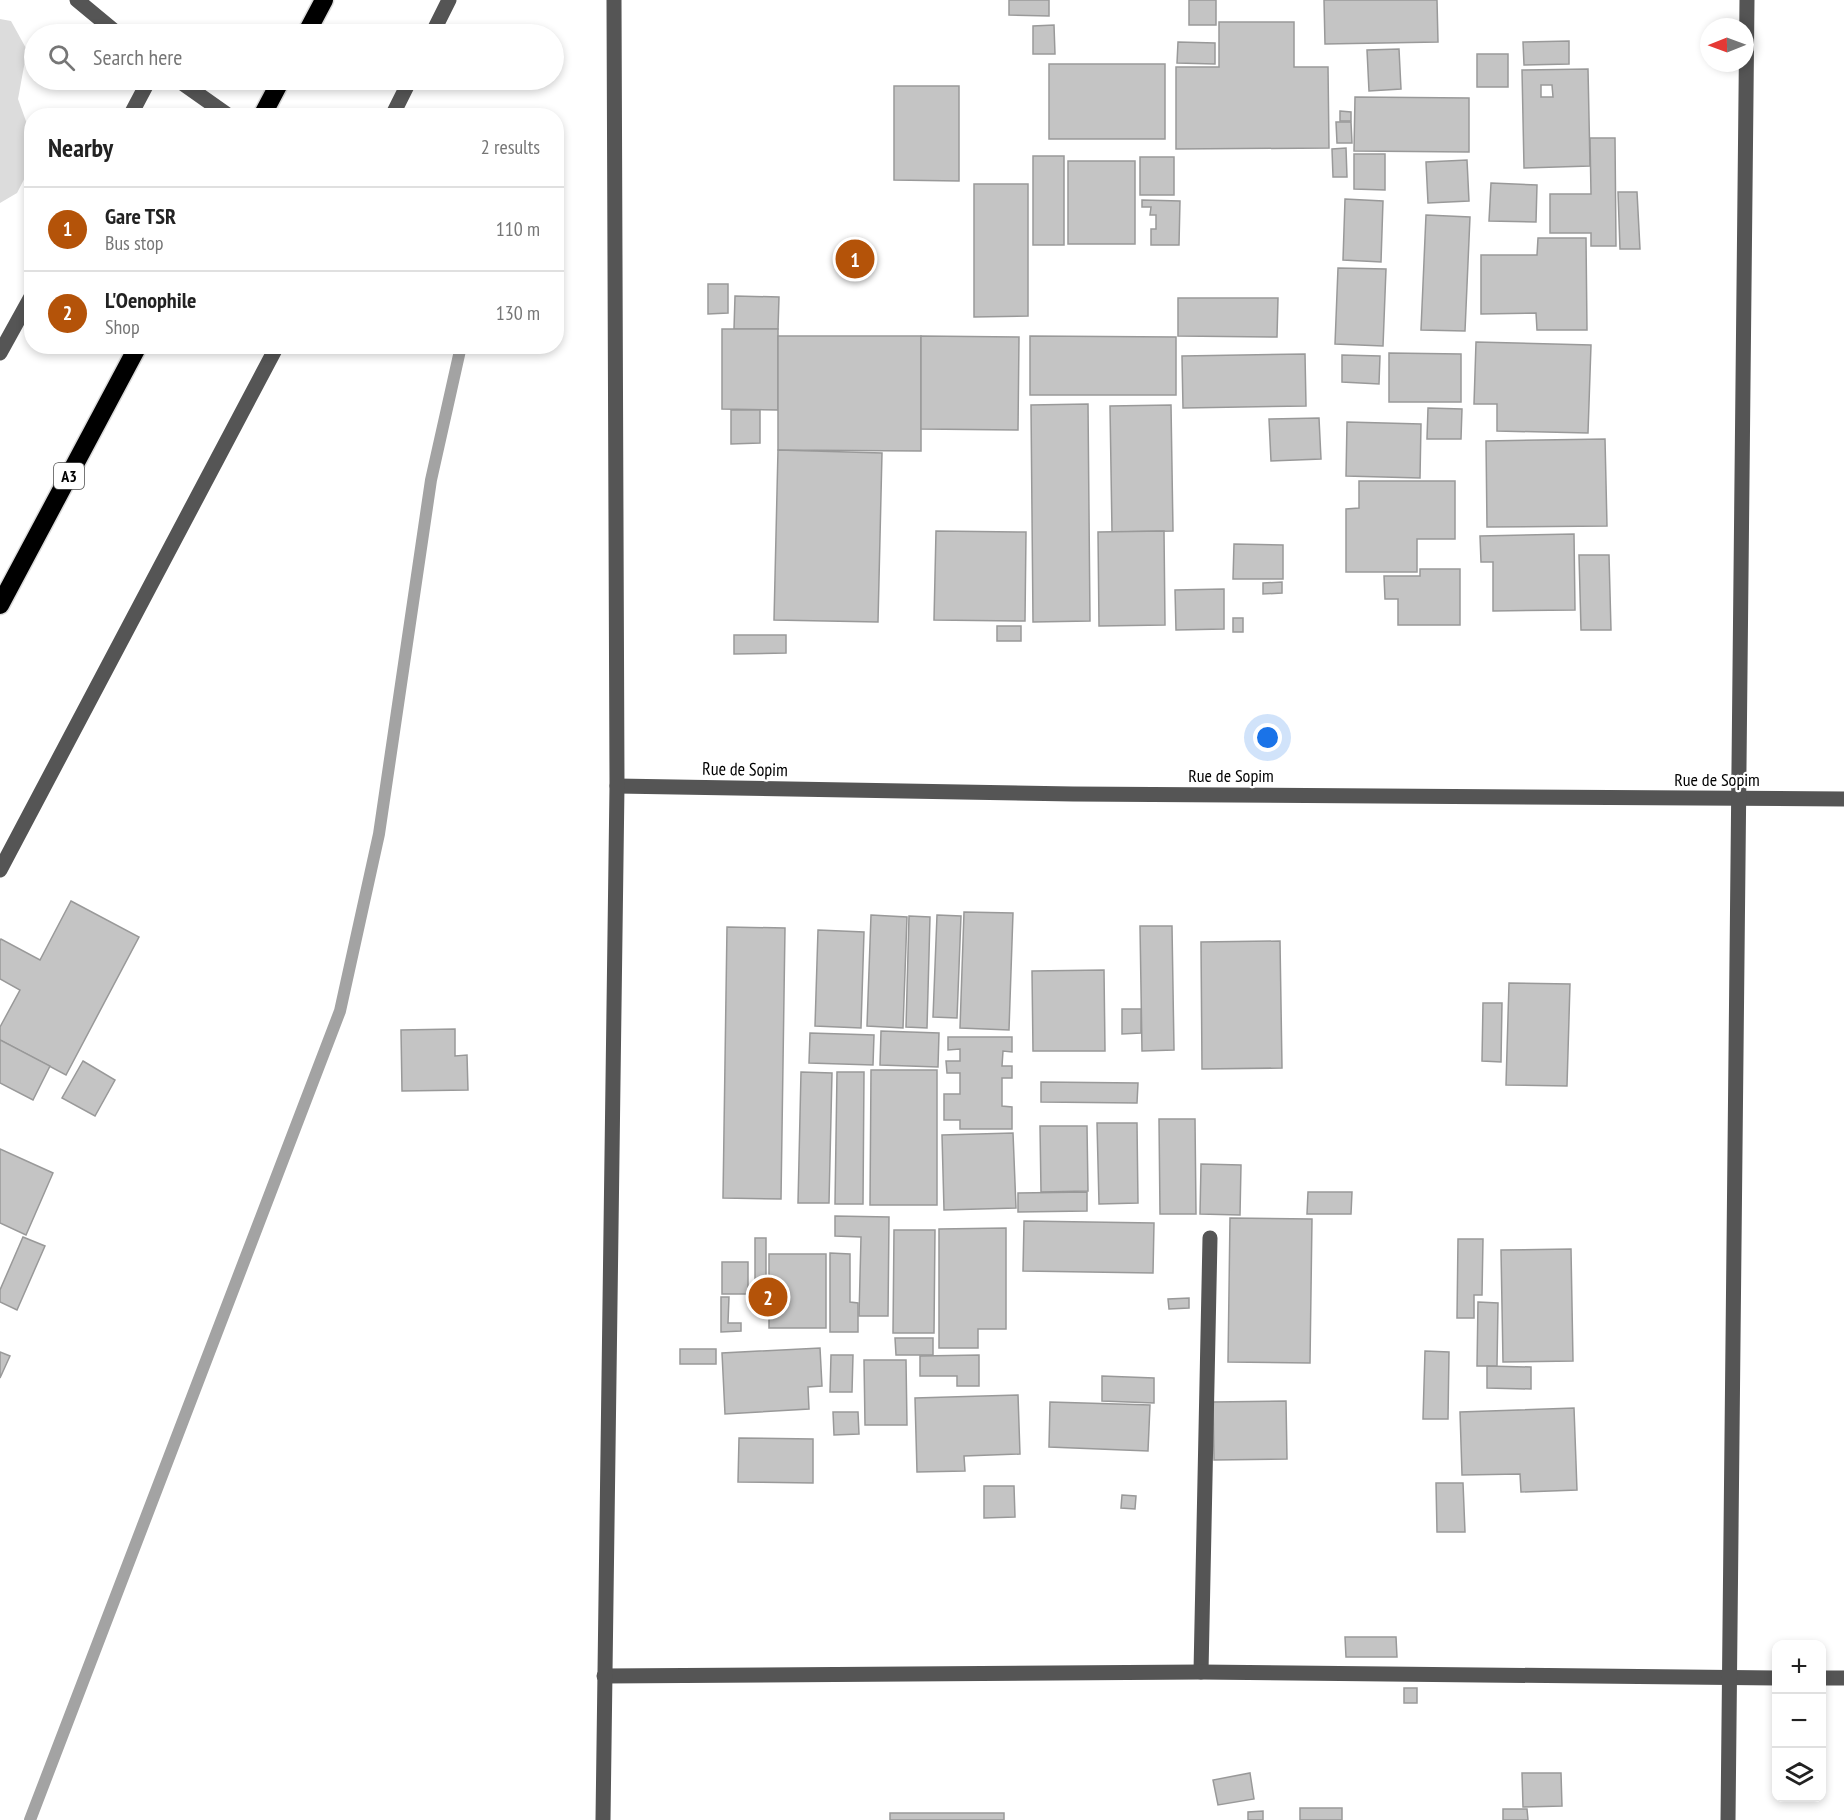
<!DOCTYPE html>
<html lang="en">
<head>
<meta charset="utf-8">
<style>
	body { margin:0; font-family:"PT Sans Narrow",sans-serif; background:#f6f6f6; color:#222 }
	.controls { position:absolute; right:18px; bottom:18px; display:grid; overflow:hidden; border-radius:12px; box-shadow:0 3px 9px #0003 }
	.controls button { width:54px; height:54px; display:grid; place-items:center; padding:0; border:0; border-bottom:2px solid #e0e0e0; background:#fff; color:#222; font:30px sans-serif }
	.compass { position:absolute; left:1700px; top:18px; width:54px; height:54px; border-radius:50%; background:#fff; box-shadow:0 3px 9px #0003; rotate:269deg }
	.you { position:absolute; left:1268px; top:738px; width:21px; height:21px; margin:-15px; border:4px solid #fff; border-radius:50%; background:#1a73e8; box-shadow:0 0 0 9px #1a73e833 }
	.badge { display:grid; place-items:center; width:39px; height:39px; border-radius:50%; background:#b45309; color:#fff; font-size:20px; font-weight:700 }
	.pin { position:absolute; translate:-50% -50%; border:3px solid #fff; box-shadow:0 2px 6px #0006 }
	.list { margin:0; padding:0; list-style:none }
	h2 { display:flex; justify-content:space-between; align-items:center; height:78px; margin:0; padding:0 24px; font-size:26px }
	h2 small { font-size:20px; font-weight:400; color:#767676 }
	.list li { display:grid; grid-template-columns:39px 1fr auto; gap:18px; align-items:center; box-sizing:border-box; height:84px; padding:0 24px; border-top:2px solid #e0e0e0 }
	.list b { display:block; font-size:22px; white-space:nowrap }
	.list p { margin:0; font-size:20px; white-space:nowrap; color:#767676 }
	.list em { font-size:20px; font-style:normal; color:#767676 }
	.icon { flex:none; width:33px; height:33px; fill:none; stroke:currentColor; stroke-width:2; stroke-linecap:round; stroke-linejoin:round }
	.map { position:relative; flex:none; width:1844px; height:1820px; overflow:hidden }
	.search { position:absolute; background:#fff; box-shadow:0 3px 9px #0003; left:24px; top:24px; width:540px; height:66px; display:flex; align-items:center; gap:15px; box-sizing:border-box; padding:0 21px; border-radius:33px; color:#767676; font-size:22px }
	.panel { position:absolute; background:#fff; box-shadow:0 3px 9px #0003; left:24px; top:108px; width:540px; height:246px; border-radius:24px }
	.map>svg:first-child { display:block }
	.green { fill:#dcdcdc }
	.lines { fill:none; stroke-linecap:round; stroke-linejoin:round }
	.stream { stroke:#a3a3a3; stroke-width:12 }
	.building { fill:#c4c4c4; stroke:#999; stroke-width:1.5; fill-rule:evenodd }
	.highway-casing { stroke:#dbdbdb; stroke-width:21 }
	.minor { stroke:#555; stroke-width:15 }
	.highway { stroke:#000; stroke-width:18 }
	.labels { text-anchor:middle; dominant-baseline:central; stroke-width:4.5; stroke-linejoin:round; paint-order:stroke }
	.shield { fill:#fff; stroke:#4c4c4c; stroke-width:1.5 }
	.shield-label { font-size:16px; font-weight:bold; fill:#000 }
	.street-label { font-size:18px; fill:#000; stroke:#fff }
</style>
</head>
<body>
<div class="map">
<svg width="1844" height="1820" viewBox="0 0 1844 1820">
	<rect width="100%" height="100%" fill="#fff"/>
	<polygon class="green" points="0,19 11,21 27,50 18,99 31,135 31,166 17,193 0,203"/>
	<g class="lines">
		<polyline class="stream" points="30,1820 340,1011 379,834 431,480 461,346"/>
	</g>
	<g class="building">
		<polygon points="1009,0 1049,0 1049,16 1009,15"/>
		<rect x="1189" y="0" width="27" height="25"/>
		<polygon points="1324,0 1437,0 1438,42 1325,44"/>
		<polygon points="1219,22 1294,22 1294,67 1328,67 1329,148 1176,149 1176,67 1219,67"/>
		<polygon points="1054,25 1055,54 1033,54 1033,26"/>
		<polygon points="1569,41 1569,64 1524,65 1523,42"/>
		<polygon points="1178,42 1215,43 1215,64 1177,63"/>
		<polygon points="1399,49 1401,89 1369,91 1367,50"/>
		<rect x="1477" y="54" width="31" height="33"/>
		<rect x="1049" y="64" width="116" height="75"/>
		<path d="M1588 69 1590 166 1524 168 1522 70ZM1541 85H1552L1553 97H1541Z"/>
		<polygon points="894,86 959,86 959,181 894,180"/>
		<polygon points="1355,97 1469,98 1469,152 1354,151"/>
		<polygon points="1340,111 1351,112 1351,121 1340,121"/>
		<polygon points="1336,122 1351,122 1352,143 1337,143"/>
		<polygon points="1590,138 1615,138 1616,246 1591,246 1591,233 1550,233 1550,194 1591,194"/>
		<polygon points="1346,148 1347,177 1333,177 1332,149"/>
		<polygon points="1354,154 1385,154 1385,190 1354,189"/>
		<rect x="1033" y="156" width="31" height="89"/>
		<rect x="1140" y="157" width="34" height="38"/>
		<polygon points="1467,160 1469,201 1428,203 1426,162"/>
		<rect x="1068" y="161" width="67" height="83"/>
		<polygon points="1491,183 1537,185 1536,222 1489,221"/>
		<polygon points="974,184 1028,184 1028,316 974,317"/>
		<polygon points="1618,192 1637,192 1640,249 1620,249"/>
		<polygon points="1345,199 1383,201 1381,262 1343,260"/>
		<polygon points="1142,200 1180,201 1179,245 1151,245 1151,229 1156,229 1156,215 1150,215 1151,207 1142,207"/>
		<polygon points="1426,215 1470,217 1465,331 1421,330"/>
		<polygon points="1538,238 1586,238 1587,330 1537,330 1536,313 1481,314 1481,255 1537,255"/>
		<polygon points="1338,268 1386,269 1383,346 1335,344"/>
		<polygon points="708,284 728,284 728,313 708,314"/>
		<polygon points="735,296 779,297 778,329 734,329"/>
		<polygon points="1178,298 1278,298 1277,337 1178,336"/>
		<polygon points="722,329 778,329 778,410 722,409"/>
		<polygon points="778,336 921,336 921,451 778,450"/>
		<polygon points="921,336 1019,337 1018,430 921,429"/>
		<polygon points="1030,336 1176,337 1176,395 1030,395"/>
		<polygon points="1476,342 1591,345 1588,433 1497,431 1497,404 1474,404"/>
		<polygon points="1389,353 1461,354 1461,402 1389,402"/>
		<polygon points="1305,354 1306,406 1183,408 1182,356"/>
		<polygon points="1342,355 1380,356 1379,384 1342,382"/>
		<polygon points="1088,404 1090,621 1033,622 1031,405"/>
		<polygon points="1171,405 1173,531 1112,532 1110,406"/>
		<polygon points="1428,408 1462,409 1461,439 1427,439"/>
		<polygon points="731,410 760,410 760,443 731,444"/>
		<polygon points="1319,418 1321,459 1271,461 1269,419"/>
		<polygon points="1347,422 1421,424 1420,478 1346,476"/>
		<polygon points="1605,439 1607,526 1487,527 1486,441"/>
		<polygon points="778,450 882,453 878,622 774,620"/>
		<polygon points="1359,481 1455,481 1455,539 1417,539 1417,572 1346,572 1346,509 1359,508"/>
		<polygon points="936,531 1026,532 1025,621 934,620"/>
		<polygon points="1164,531 1165,625 1099,626 1098,532"/>
		<polygon points="1574,534 1575,610 1493,611 1493,562 1481,562 1480,536"/>
		<polygon points="1234,544 1283,545 1283,579 1233,579"/>
		<polygon points="1579,555 1609,555 1611,630 1581,630"/>
		<polygon points="1420,569 1460,569 1460,625 1398,625 1398,599 1385,599 1384,576 1420,576"/>
		<polygon points="1282,582 1282,593 1263,594 1263,583"/>
		<polygon points="1224,589 1224,629 1176,630 1175,590"/>
		<rect x="1233" y="618" width="10" height="14"/>
		<rect x="997" y="626" width="24" height="15"/>
		<polygon points="734,635 786,635 786,653 734,654"/>
		<polygon points="71,901 139,937 66,1075 0,1040 0,1027 20,990 0,979 0,941 1,939 40,960"/>
		<polygon points="964,912 1013,913 1009,1030 960,1028"/>
		<polygon points="871,915 907,917 903,1028 867,1026"/>
		<polygon points="937,915 961,916 957,1018 933,1017"/>
		<polygon points="909,916 930,917 927,1028 906,1027"/>
		<polygon points="1140,926 1172,926 1174,1050 1142,1051"/>
		<polygon points="727,927 785,928 781,1199 723,1198"/>
		<polygon points="818,930 864,932 861,1028 815,1026"/>
		<polygon points="1280,941 1282,1068 1202,1069 1201,942"/>
		<polygon points="1104,970 1105,1051 1033,1051 1032,971"/>
		<polygon points="1509,983 1570,984 1567,1086 1506,1085"/>
		<polygon points="1483,1003 1502,1003 1501,1062 1482,1061"/>
		<polygon points="1122,1009 1141,1009 1141,1033 1122,1034"/>
		<polygon points="455,1029 455,1056 467,1055 468,1090 402,1091 401,1030"/>
		<polygon points="881,1031 939,1033 938,1067 880,1065"/>
		<polygon points="810,1033 874,1035 873,1065 809,1063"/>
		<polygon points="948,1037 1012,1037 1012,1052 1003,1051 1002,1066 1012,1066 1012,1078 1002,1078 1002,1106 1012,1107 1012,1129 960,1129 960,1120 944,1120 944,1094 960,1094 960,1073 947,1073 946,1061 960,1061 960,1049 948,1050"/>
		<polygon points="0,1040 50,1066 33,1100 0,1083"/>
		<polygon points="83,1061 115,1080 95,1116 62,1098"/>
		<polygon points="871,1070 937,1070 937,1205 870,1205"/>
		<polygon points="801,1072 832,1073 829,1203 798,1203"/>
		<polygon points="837,1072 864,1072 863,1204 835,1204"/>
		<polygon points="1041,1082 1138,1083 1137,1103 1041,1102"/>
		<polygon points="1159,1119 1195,1119 1196,1214 1160,1214"/>
		<polygon points="1097,1123 1137,1123 1138,1203 1099,1204"/>
		<polygon points="1040,1126 1087,1126 1088,1191 1041,1192"/>
		<polygon points="1013,1133 1016,1208 944,1210 942,1135"/>
		<polygon points="0,1149 53,1173 26,1235 0,1223"/>
		<polygon points="1201,1164 1241,1165 1240,1215 1200,1214"/>
		<polygon points="1087,1192 1087,1211 1018,1212 1018,1193"/>
		<polygon points="1308,1192 1352,1192 1351,1214 1307,1214"/>
		<polygon points="835,1216 889,1217 888,1316 859,1316 861,1237 835,1236"/>
		<polygon points="1230,1218 1312,1219 1310,1363 1228,1362"/>
		<polygon points="1024,1221 1154,1223 1153,1273 1023,1271"/>
		<polygon points="1006,1228 1006,1329 978,1329 978,1348 939,1348 939,1229"/>
		<polygon points="894,1230 935,1230 934,1333 893,1333"/>
		<polygon points="23,1237 45,1246 17,1310 0,1302 0,1290"/>
		<rect x="755" y="1238" width="11" height="53"/>
		<polygon points="1458,1239 1483,1239 1482,1295 1474,1295 1474,1318 1457,1318"/>
		<polygon points="1571,1249 1573,1361 1503,1362 1501,1250"/>
		<polygon points="830,1253 850,1254 850,1302 858,1303 858,1332 830,1332"/>
		<rect x="769" y="1254" width="57" height="74"/>
		<rect x="722" y="1262" width="26" height="32"/>
		<polygon points="721,1297 729,1297 728,1323 741,1323 741,1331 721,1332"/>
		<polygon points="1189,1298 1189,1308 1169,1309 1168,1299"/>
		<polygon points="1478,1302 1498,1303 1497,1366 1477,1366"/>
		<polygon points="895,1338 933,1338 933,1355 896,1355"/>
		<polygon points="820,1348 822,1386 808,1387 809,1409 725,1414 722,1353"/>
		<rect x="680" y="1349" width="36" height="15"/>
		<polygon points="1425,1351 1449,1352 1448,1419 1423,1419"/>
		<polygon points="0,1352 10,1356 0,1378"/>
		<polygon points="831,1355 853,1355 852,1392 830,1392"/>
		<polygon points="979,1355 979,1386 957,1386 957,1376 920,1376 920,1356"/>
		<polygon points="864,1360 906,1360 907,1425 865,1425"/>
		<polygon points="1487,1366 1531,1367 1531,1389 1487,1388"/>
		<polygon points="1102,1376 1154,1378 1154,1403 1102,1401"/>
		<polygon points="1018,1395 1020,1454 964,1456 965,1471 917,1472 915,1398"/>
		<polygon points="1286,1401 1287,1459 1214,1460 1213,1402"/>
		<polygon points="1050,1402 1150,1405 1148,1451 1049,1447"/>
		<polygon points="1574,1408 1577,1490 1521,1492 1520,1474 1462,1475 1460,1412"/>
		<polygon points="833,1412 858,1412 859,1434 834,1435"/>
		<polygon points="739,1438 813,1439 813,1483 738,1482"/>
		<polygon points="1436,1483 1463,1483 1465,1532 1437,1532"/>
		<polygon points="984,1486 1014,1486 1015,1517 984,1518"/>
		<polygon points="1122,1495 1136,1496 1135,1509 1121,1508"/>
		<polygon points="1345,1637 1396,1637 1397,1657 1346,1657"/>
		<rect x="1404" y="1688" width="13" height="15"/>
		<polygon points="1250,1773 1254,1799 1218,1805 1213,1780"/>
		<polygon points="1522,1773 1561,1773 1562,1806 1523,1807"/>
		<rect x="1300" y="1808" width="42" height="12"/>
		<polygon points="1503,1809 1527,1809 1528,1820 1503,1820"/>
		<polygon points="1263,1811 1263,1820 1248,1820 1248,1812"/>
		<rect x="890" y="1813" width="114" height="7"/>
	</g>
	<g class="lines">
		<g class="highway-casing">
			<g id="highway">
				<polyline points="306,34 324,0"/>
				<polyline points="262,116 281,80"/>
				<polyline points="0,605 138,346"/>
			</g>
		</g>
		<g class="minor">
			<polyline points="77,0 118,34"/>
			<polyline points="432,34 449,0"/>
			<polyline points="178,80 229,116"/>
			<polyline points="130,116 149,80"/>
			<polyline points="392,116 410,80"/>
			<polyline points="0,353 32,295"/>
			<polyline points="617,786 1073,794 1844,799"/>
			<polyline points="0,870 277,346"/>
			<polyline points="1201,1672 1210,1238"/>
			<polyline points="604,1676 1201,1672 1776,1678"/>
			<polyline points="1822,1678 1844,1678"/>
			<polyline points="603,1820 617,786 614,0"/>
			<polyline points="1728,1820 1747,0"/>
		</g>
		<use href="#highway" class="highway"/>
	</g>
	<g class="labels">
		<rect class="shield" x="54" y="463" width="30" height="26" rx="4.5"/>
		<g class="shield-label">
			<text x="69" y="476">A3</text>
		</g>
		<g class="street-label">
			<text transform="translate(745 769) rotate(1)">Rue de Sopim</text>
			<text x="1231" y="775">Rue de Sopim</text>
			<text x="1717" y="779">Rue de Sopim</text>
		</g>
	</g>
</svg>
<div class="controls">
<button>+</button>
<button>−</button>
<button><svg class="icon" aria-label="layers" viewBox="0 0 24 24"><path d="M12 4l9 5-9 5-9-5zM3 14l9 5 9-5"/></svg></button>
</div>
<svg class="compass" viewBox="-18 -18 36 36"><path d="M0-13l5 13h-10z" fill="#e53935"/><path d="M0 13l5-13h-10z" fill="#767676"/></svg>
<div class="you"></div>
<div class="pin badge" style="left:855px;top:259px">1</div>
<div class="pin badge" style="left:768px;top:1297px">2</div>
<div class="search"><svg class="icon" aria-label="search" viewBox="0 0 24 24"><circle cx="10" cy="10" r="6"/><path d="M15 15l6 6"/></svg>Search here</div>
<section class="panel">
<h2>Nearby<small>2 results</small></h2>
<ul class="list">
<li><span class="badge">1</span><div><b>Gare TSR</b><p>Bus stop</p></div><em>110 m</em></li>
<li><span class="badge">2</span><div><b>L'Oenophile</b><p>Shop</p></div><em>130 m</em></li>
</ul>
</section>
</div>
</body>
</html>
